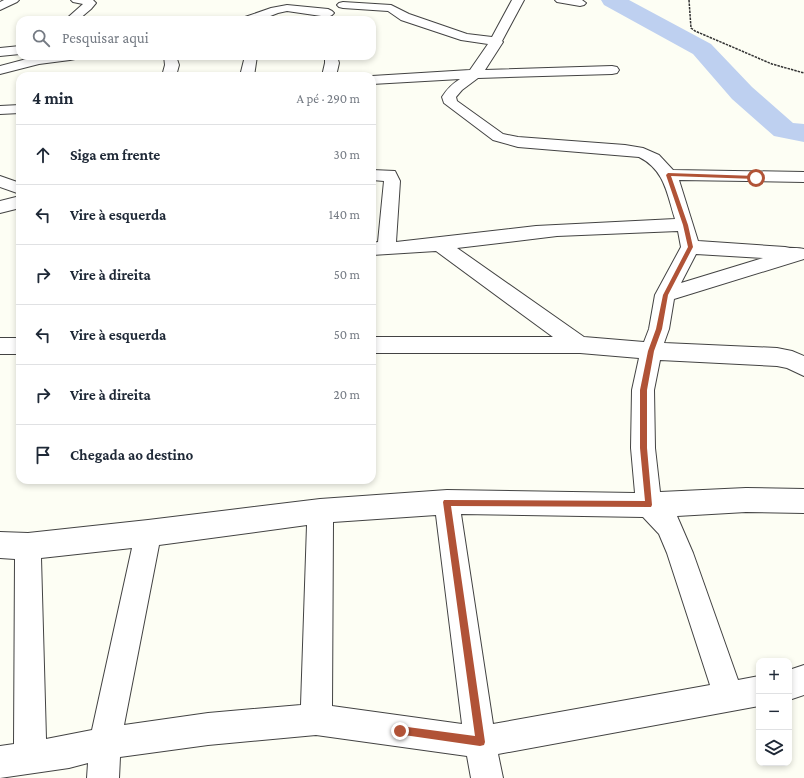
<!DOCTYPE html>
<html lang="pt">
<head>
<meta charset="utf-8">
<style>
	body { margin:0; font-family:"Crimson Pro",serif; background:#f2f2f3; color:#1f2937 }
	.controls { position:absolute; right:12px; bottom:12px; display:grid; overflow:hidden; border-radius:8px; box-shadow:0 2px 6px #0003 }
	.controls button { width:36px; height:36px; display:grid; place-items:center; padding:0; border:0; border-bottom:1px solid #e0e1e3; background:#fff; color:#1f2937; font:20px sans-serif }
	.stop { position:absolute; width:12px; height:12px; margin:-9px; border:3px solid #b15337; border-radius:50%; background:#fff }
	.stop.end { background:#b15337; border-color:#fff; box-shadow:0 1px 4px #0008 }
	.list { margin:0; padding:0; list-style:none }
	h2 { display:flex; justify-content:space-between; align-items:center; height:52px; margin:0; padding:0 16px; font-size:17px }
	h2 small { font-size:13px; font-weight:400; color:#747a83 }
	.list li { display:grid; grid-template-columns:26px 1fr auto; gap:12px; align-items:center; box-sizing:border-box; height:60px; padding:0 16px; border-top:1px solid #e0e1e3 }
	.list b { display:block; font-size:15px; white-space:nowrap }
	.list em { font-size:13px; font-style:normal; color:#747a83 }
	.icon { flex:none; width:22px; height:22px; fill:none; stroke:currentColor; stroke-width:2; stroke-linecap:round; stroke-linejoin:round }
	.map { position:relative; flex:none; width:804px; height:778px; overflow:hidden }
	.search { position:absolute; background:#fff; box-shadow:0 2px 6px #0003; left:16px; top:16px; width:360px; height:44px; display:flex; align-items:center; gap:10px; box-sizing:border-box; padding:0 14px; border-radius:12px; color:#747a83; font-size:15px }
	.panel { position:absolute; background:#fff; box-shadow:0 2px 6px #0003; left:16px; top:72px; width:360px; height:412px; border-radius:12px }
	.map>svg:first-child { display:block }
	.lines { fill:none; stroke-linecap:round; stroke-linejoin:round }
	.river { fill:#bed0f0; fill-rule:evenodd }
	.minor-casing { stroke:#434343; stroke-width:2 }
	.path { stroke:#323232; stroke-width:1.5; stroke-dasharray:2.5 1; stroke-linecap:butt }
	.minor { fill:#fff; fill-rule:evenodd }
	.route { fill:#b15337 }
</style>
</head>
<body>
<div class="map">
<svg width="804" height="778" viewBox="0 0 804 778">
	<rect width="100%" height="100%" fill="#fdfef4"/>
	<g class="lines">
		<polygon class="river" points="601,0 629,0 711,44 752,87 793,123 804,124 804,142 774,136 732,99 693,54 604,5"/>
		<g class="minor-casing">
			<g id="minor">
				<polygon points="4,0 19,0 17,2 0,10 0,2"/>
				<polygon points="71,0 93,0 96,3 91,9 78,20 65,20 83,4 73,2"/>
				<path d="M512 0H524L502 41 503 42 485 70 612 66 617 67 619 70 617 73 612 74 478 78 462 90 456 97 457 101 503 134 518 137 625 145 643 148 659 155 673 170 804 172V182L679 180 698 241 785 247C792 249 797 247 804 249V259L674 299 669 329 664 343 777 348 792 351 804 356V376L787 368 777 366 660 360 654 390 655 448 660 492 746 488 804 489V513L746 512 677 516 693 553 738 680 759 676V706L498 754 503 778H471L467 756 316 735 208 745 120 757 119 778H87L88 763 69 768 0 778V746L14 744 15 559 0 558V532L28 533 148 520 320 499 447 490 635 493 631 448 632 390 639 358 580 353H372V337H553L436 251 372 255V243L378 242 384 181 372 180V170L395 171 400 181 396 242 536 226 675 219C667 194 665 170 639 157L518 147 493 140 444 103 442 97C447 89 452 84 460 79L372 84V76L470 70 488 44 461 40 401 20 388 11 343 8 339 7 337 5 339 3 343 2 391 5 409 14 467 34 492 37ZM678 231 681 247 655 295 649 329 644 342 584 337 457 248 557 236ZM696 254 763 258 681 283ZM461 514 643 517 659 534 667 553 710 685 493 724ZM436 515 462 724 332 706 333 522ZM307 525 301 705 208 713 124 725 159 545ZM132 548 92 730 46 739 41 558Z"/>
				<polygon points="555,0 582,0 586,3 584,5 580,6 557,2"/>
				<polygon points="287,5 328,9 332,11 334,13 332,15 328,17 287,11 278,13 260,20 243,20 245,17 271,8"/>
				<polygon points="20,46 20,54 0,56 0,48"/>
				<polygon points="38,56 76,56 75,59 70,60 39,64 0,74 0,66"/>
				<polygon points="164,56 176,56 179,65 176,76 162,76 165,65"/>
				<polygon points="245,56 257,56 254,76 240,76"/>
				<polygon points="325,56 337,56 339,63 336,76 322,76 325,63"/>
				<polygon points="20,105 20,113 0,114 0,106"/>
				<polygon points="0,176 20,183 20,194 0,187"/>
				<polygon points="20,196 20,208 0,213 0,201"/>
				<rect x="0" y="338" width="20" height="16"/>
				<polygon points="804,665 804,695 789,700 789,670"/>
			</g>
		</g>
		<polyline class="path" points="689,0 691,28 695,31 772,64 804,73"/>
		<use href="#minor" class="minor"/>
	</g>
	<polygon class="route" points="668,173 756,176 759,178 756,179 671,176 688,225 693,247 668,295 662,329 654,351 647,390 647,448 652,505 651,507 451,506 485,742 484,745 480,746 397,734 395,731 397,728 400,726 475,736 443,502 444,500 645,501 640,448 640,390 648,351 656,329 663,295 688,247 683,225 666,175"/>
</svg>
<div class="controls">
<button>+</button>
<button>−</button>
<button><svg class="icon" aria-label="layers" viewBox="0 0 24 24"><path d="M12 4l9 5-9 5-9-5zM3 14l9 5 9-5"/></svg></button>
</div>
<div class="stop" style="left:756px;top:178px"></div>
<div class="stop end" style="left:400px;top:731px"></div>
<div class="search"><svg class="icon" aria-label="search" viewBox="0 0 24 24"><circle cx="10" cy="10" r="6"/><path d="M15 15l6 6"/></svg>Pesquisar aqui</div>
<section class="panel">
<h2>4 min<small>A pé · 290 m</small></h2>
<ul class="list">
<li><svg class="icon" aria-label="ahead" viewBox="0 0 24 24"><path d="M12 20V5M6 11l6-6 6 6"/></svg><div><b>Siga em frente</b></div><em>30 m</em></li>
<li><svg class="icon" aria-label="left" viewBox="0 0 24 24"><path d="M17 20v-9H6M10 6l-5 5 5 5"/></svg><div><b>Vire à esquerda</b></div><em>140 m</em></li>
<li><svg class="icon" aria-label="right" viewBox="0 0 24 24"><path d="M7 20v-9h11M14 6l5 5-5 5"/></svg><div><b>Vire à direita</b></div><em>50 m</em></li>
<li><svg class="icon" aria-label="left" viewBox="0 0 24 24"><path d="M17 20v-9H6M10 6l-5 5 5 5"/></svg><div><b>Vire à esquerda</b></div><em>50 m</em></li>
<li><svg class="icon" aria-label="right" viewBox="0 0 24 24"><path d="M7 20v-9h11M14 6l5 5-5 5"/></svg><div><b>Vire à direita</b></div><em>20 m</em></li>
<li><svg class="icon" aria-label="arrive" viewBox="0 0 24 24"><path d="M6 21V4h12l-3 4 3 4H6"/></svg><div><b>Chegada ao destino</b></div></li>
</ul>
</section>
</div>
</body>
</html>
